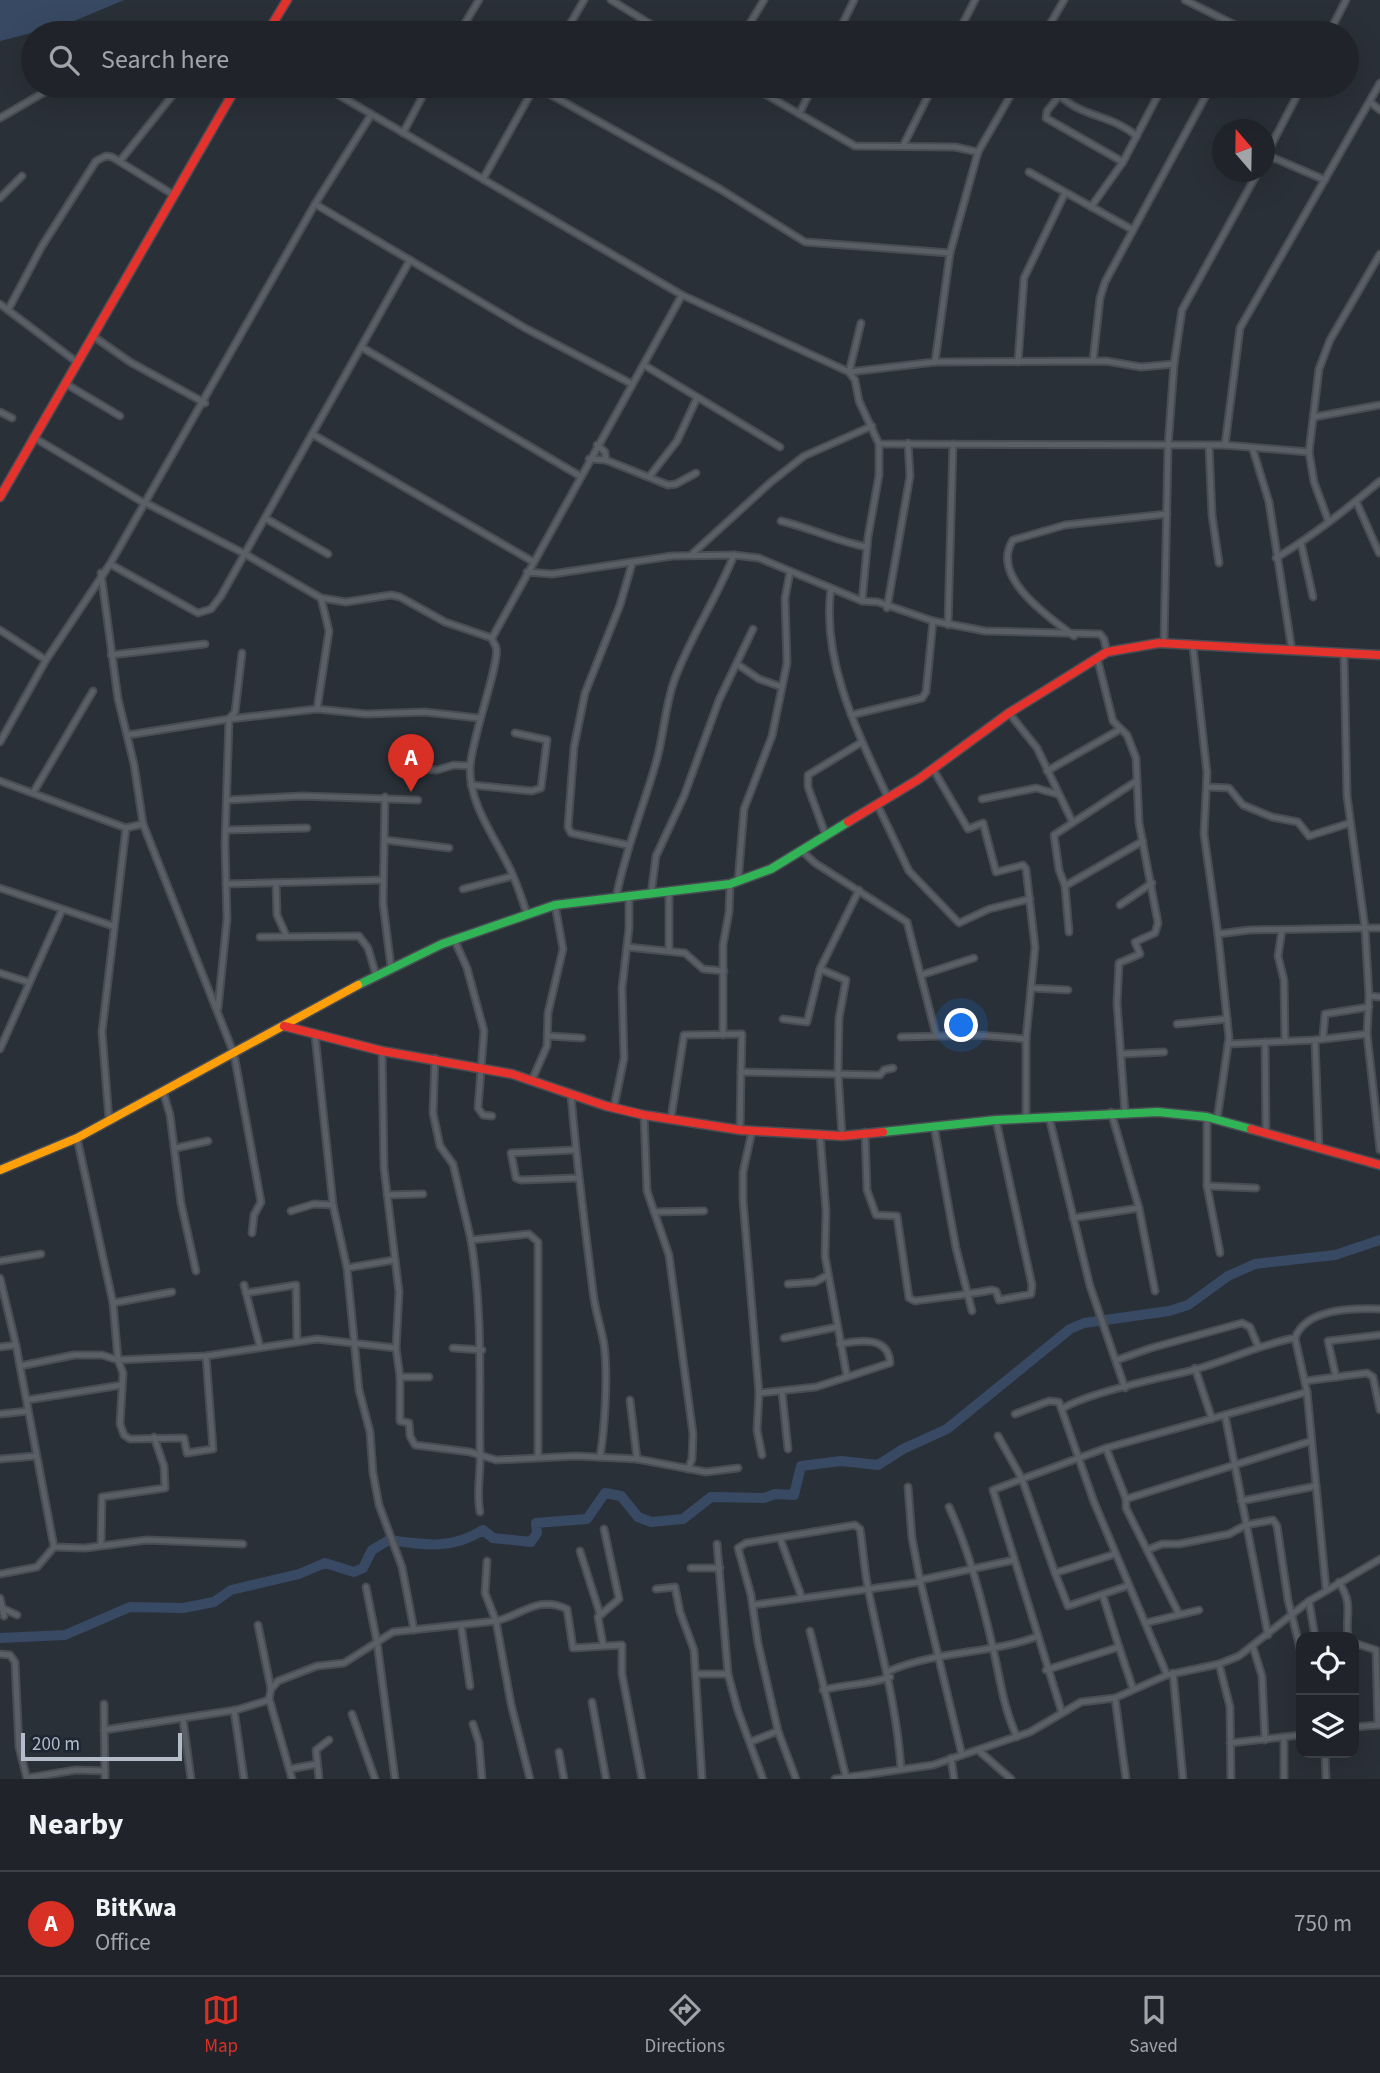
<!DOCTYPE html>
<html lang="en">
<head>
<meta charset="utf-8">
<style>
	body { margin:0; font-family:"Source Sans 3",sans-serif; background:#2d3036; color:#f1f3f6 }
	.controls { position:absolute; right:21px; bottom:21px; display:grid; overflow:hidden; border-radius:14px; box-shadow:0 7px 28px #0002 }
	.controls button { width:63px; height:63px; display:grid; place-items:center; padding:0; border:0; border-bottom:2px solid #3d4147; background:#20242a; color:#f1f3f6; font:35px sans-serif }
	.compass { position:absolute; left:1212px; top:119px; width:63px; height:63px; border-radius:50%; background:#20242a; box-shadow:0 7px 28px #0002; rotate:340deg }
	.scale { position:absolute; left:21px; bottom:18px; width:161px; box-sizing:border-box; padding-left:7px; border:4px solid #b4bcc9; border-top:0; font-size:19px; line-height:24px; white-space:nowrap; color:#b4bcc9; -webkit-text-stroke:5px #1d2633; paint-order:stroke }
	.you { position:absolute; left:962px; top:1026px; width:24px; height:24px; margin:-18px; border:5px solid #fff; border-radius:50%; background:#1a73e8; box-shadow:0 0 0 10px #1a73e833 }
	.badge { display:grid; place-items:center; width:46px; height:46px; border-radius:50%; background:#d93025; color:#fff; font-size:23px; font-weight:700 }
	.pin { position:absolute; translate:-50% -58px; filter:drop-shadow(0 2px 4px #0008) }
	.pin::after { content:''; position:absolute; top:37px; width:24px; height:21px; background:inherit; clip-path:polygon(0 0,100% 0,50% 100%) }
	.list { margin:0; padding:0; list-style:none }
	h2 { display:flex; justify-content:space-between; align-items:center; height:91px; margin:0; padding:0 28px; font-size:30px }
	h2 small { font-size:23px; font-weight:400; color:#a2a4a8 }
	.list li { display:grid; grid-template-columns:46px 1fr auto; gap:21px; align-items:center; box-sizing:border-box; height:105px; padding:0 28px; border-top:2px solid #3d4147 }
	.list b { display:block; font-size:26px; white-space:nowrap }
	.list p { margin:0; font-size:23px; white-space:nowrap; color:#a2a4a8 }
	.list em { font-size:23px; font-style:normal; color:#a2a4a8 }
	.icon { flex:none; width:38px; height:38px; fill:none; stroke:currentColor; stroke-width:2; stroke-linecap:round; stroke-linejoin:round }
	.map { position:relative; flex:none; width:1380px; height:1779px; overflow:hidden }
	.search { position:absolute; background:#20242a; box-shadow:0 7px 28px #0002; left:21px; right:21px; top:21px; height:77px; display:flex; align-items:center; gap:18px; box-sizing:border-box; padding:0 24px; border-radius:38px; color:#a2a4a8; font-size:26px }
	.sheet { height:196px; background:#20242a }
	nav { display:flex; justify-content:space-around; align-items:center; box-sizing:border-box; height:98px; border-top:2px solid #3d4147; background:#20242a; font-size:19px; color:#a2a4a8 }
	nav a { display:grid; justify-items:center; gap:4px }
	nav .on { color:#d93025 }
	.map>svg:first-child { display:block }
	.water { fill:#384963 }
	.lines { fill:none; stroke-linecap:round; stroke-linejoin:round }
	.river { stroke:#384963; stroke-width:10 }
	.street-casing { stroke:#484c53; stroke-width:9 }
	.fast-casing { stroke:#484c53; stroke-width:11 }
	.slow-casing { stroke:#484c53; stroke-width:11 }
	.jam-casing { stroke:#484c53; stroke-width:11 }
	.street { stroke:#5a5e66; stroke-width:5 }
	.fast { stroke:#30b455; stroke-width:8 }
	.slow { stroke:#ff9f0a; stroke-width:8 }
	.jam { stroke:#e5322d; stroke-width:8 }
</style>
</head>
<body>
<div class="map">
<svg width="1380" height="1779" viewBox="0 0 1380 1779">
	<rect width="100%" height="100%" fill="#2a3038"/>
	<polygon class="water" points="0,0 124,0 67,24 0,41"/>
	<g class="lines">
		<path class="river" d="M0 1638 65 1635 130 1607 183 1608 214 1602 231 1590 299 1574 325 1563 354 1572 363 1568 372 1550 389 1540C424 1545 452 1550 483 1530L493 1538 531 1542 537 1533 536 1523 587 1519 605 1493 621 1496 638 1517 651 1522 683 1519 711 1497 764 1498 775 1494 794 1495 801 1466 841 1461 878 1465 903 1449 947 1429 1070 1329 1084 1323 1169 1311 1188 1305 1228 1276 1255 1264 1335 1255 1380 1240"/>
		<g class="street-casing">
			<g id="street">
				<polyline points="611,0 665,33"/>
				<polyline points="1185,0 1251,33"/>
				<polyline points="143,33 157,27"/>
				<polyline points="459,33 479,0"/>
				<polyline points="565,33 584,0"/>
				<polyline points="744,33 764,0"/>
				<polyline points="838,33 854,0"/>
				<polyline points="958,33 975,0"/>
				<polyline points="1045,33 1064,0"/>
				<polyline points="1329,33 1346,0"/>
				<polyline points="323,86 682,295 849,372 855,380 859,401 879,444 879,475 868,537 862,601"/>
				<polyline points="535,86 720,189 805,242 950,253"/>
				<polyline points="751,86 855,146 955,147 978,152"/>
				<path d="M1050 86C1079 120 1106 111 1137 136"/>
				<polyline points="1059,96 1047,111 1046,118 1123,162"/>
				<polyline points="1370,102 1380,110"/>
				<polyline points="799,114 813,86"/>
				<polyline points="0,118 55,86"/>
				<polyline points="403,133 428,86"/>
				<polyline points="903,146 933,86"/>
				<polyline points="1267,155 1325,180"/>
				<polyline points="1264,159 1302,86"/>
				<polyline points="120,161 180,86"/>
				<polyline points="1029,172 1133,230"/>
				<polyline points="483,179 535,86"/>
				<polyline points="0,198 22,176"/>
				<polyline points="315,204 525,328 632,384"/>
				<polyline points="1091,207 1123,162 1157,97"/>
				<polyline points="0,304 78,363"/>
				<polyline points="8,310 42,246 96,161 106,156 112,157 174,195"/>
				<polyline points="861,323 849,372 935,362 1106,361 1141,367 1174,364"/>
				<polyline points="93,336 130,362 205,403"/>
				<polyline points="363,348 580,476"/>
				<polyline points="1093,361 1100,298 1105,282 1211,86"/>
				<polyline points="935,362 950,253 978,152 1016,86"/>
				<polyline points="1018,362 1024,278 1065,193"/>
				<polyline points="644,365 780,447"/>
				<polyline points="66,384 120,416"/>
				<polyline points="0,412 12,418"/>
				<polyline points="1314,417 1380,405"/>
				<polyline points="312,434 532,561"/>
				<polyline points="33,437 144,503"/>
				<polyline points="879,444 1225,445 1309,452"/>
				<polyline points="597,445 605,452 606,460"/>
				<polyline points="1225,445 1240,328 1380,83"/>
				<polyline points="1209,446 1212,515 1219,563"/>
				<polyline points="1253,450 1269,502 1292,651"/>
				<polyline points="589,459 606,460 668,485 676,484 696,473"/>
				<polyline points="649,477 677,441 697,398"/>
				<polyline points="1356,501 1379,553"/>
				<polyline points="144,502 245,554 321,598 346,602 391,595 400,597 445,622 492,638 682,295"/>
				<polyline points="265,518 328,554"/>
				<polyline points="1328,520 1314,482 1309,452 1319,369 1330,340 1380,254"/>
				<path d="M781 521C811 528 838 542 867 547"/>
				<polyline points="1301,543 1313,597"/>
				<polyline points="691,555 771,482 804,456 872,426"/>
				<path d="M1276 558C1313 536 1347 509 1380 481"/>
				<polyline points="110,564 198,613 211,609 221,596 410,260"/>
				<polyline points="527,572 552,574 672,556 734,555 759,558 862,601 878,602 933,621 985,631 1100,634 1104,639 1107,652"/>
				<polyline points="101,573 118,699 134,764 143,824"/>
				<path d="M831 588C821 661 858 733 888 798"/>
				<polyline points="887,608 910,476 908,443"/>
				<polyline points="948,625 953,444"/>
				<polyline points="0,630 46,660"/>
				<path d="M1074 636C1050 618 989 577 1013 540L1065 525 1167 514"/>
				<path d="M492 638C492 641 495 644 496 647 501 661 470 742 470 769 470 804 492 833 507 863 516 879 521 897 527 914"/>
				<polyline points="1164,643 1168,447 1174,364 1182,310 1258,172"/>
				<polyline points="1193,647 1207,773 1204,834 1218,934"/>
				<polyline points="111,655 205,644"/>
				<polyline points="1097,657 1113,721 1127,735 1136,758 1139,823 1158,923 1155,933 1135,942 1140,954 1119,963 1117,1003 1125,1113"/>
				<polyline points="737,664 759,679 782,687"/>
				<polyline points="317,709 329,631 321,598"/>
				<polyline points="1009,713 1037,748 1072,821"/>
				<polyline points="851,715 922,698 926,692 933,621"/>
				<polyline points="128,735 229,719 317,709 366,714 425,712 478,718"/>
				<polyline points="0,742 46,660 110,564 315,204 371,115"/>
				<polyline points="395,767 437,770 454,765 470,766"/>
				<polyline points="933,769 968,829 983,823 996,872 1023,865 1026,869 1035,947 1026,1039 1026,1119"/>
				<polyline points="1047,771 1119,730"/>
				<polyline points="0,781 126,828 143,824 234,1054 261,1202 254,1215 252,1233"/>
				<polyline points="471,785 532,791 541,788 547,740 515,733"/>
				<polyline points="1207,787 1229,788 1243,805 1272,817 1298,822 1309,836 1350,823"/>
				<polyline points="33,793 93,691"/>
				<polyline points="385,797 383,903 391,967"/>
				<polyline points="982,799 1036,788 1057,794"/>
				<polyline points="228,800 302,796 418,800"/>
				<polyline points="877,804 909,871 959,923 989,909 1030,899"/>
				<polyline points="226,830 307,828"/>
				<polyline points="826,836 808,787 808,775 862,742"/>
				<polyline points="385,840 449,848"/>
				<polyline points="628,845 571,833 568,827 574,747 585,693 620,605 632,564"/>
				<polyline points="802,851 815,863 907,922 936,1035"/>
				<polyline points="738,882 744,809 772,736 787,663 785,598 790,572"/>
				<polyline points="276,883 277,915 286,935"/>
				<polyline points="226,884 383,880"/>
				<polyline points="1065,886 1143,841"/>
				<polyline points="0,888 113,926"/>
				<polyline points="463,889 513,876"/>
				<polyline points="651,894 656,856 684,796 719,700 753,629"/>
				<path d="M616 898C625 850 644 806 657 759 664 733 665 707 674 681 690 637 717 598 734 555"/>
				<polyline points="1120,905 1152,883"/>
				<polyline points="1380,928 1365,928 1369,996 1380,997"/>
				<polyline points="1282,930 1278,956 1284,980 1285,1041"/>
				<polyline points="1069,932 1065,886 1059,870 1054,835 1135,782"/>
				<polyline points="260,937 359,936 368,948 376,975"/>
				<polyline points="454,939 467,968 484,1031 478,1108 483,1115 492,1116"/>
				<polyline points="627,947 685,953 703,969 724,971"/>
				<polyline points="669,949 669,892"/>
				<polyline points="820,969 846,980 839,1018 838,1072 842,1136"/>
				<polyline points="0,973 28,982"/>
				<polyline points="921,975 974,958"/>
				<polyline points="1031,988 1068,990"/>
				<polyline points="1369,996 1367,1034 1380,1150"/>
				<polyline points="218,1008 227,919 225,844 229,719 235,712 242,653"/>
				<polyline points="783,1019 807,1022 820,969 859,890"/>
				<polyline points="1177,1024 1227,1019"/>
				<polyline points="315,1035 333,1205 347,1268 359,1390 370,1432 373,1473 379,1505 402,1567 414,1630"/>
				<polyline points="723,1035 723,945 729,912 730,884"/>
				<polyline points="549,1036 582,1038"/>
				<polyline points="901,1037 978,1035 1026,1039"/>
				<polyline points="1323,1037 1325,1014 1369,1007"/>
				<polyline points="1315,1040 1319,1149"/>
				<polyline points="1265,1042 1266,1134"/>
				<polyline points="1228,1044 1315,1040 1367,1034"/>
				<polyline points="0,1049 62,910"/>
				<polyline points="382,1051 384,1168 399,1292 396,1348 400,1377 429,1377"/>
				<polyline points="1121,1054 1164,1052"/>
				<polyline points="435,1058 433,1113 440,1146 453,1164 471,1240 529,1234 538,1242 538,1456"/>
				<polyline points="532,1080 547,1046 548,1013 563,949 555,905"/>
				<polyline points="163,1091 170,1115 181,1203 196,1271"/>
				<path d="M571 1094C576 1160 585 1226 593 1292 595 1310 601 1327 604 1344 608 1375 605 1426 600 1457"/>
				<polyline points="614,1107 624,1058 622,988 629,928 629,895"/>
				<polyline points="1111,1112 1139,1208 1155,1291"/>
				<polyline points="644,1115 647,1191 669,1255 693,1434 692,1459 688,1469"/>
				<polyline points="1049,1117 1090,1286 1125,1388"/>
				<polyline points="1207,1117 1207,1186 1220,1253"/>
				<polyline points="671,1118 684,1035 742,1034 741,1072"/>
				<polyline points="109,1120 102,1032 126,828"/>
				<polyline points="1217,1120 1229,1038 1218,934 1249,930 1365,928 1347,796 1344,655"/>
				<polyline points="934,1126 956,1248 972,1311"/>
				<polyline points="740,1130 741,1072 880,1075 884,1070 893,1068"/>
				<polyline points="752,1131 743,1172 743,1200 759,1393 816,1387 847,1377 825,1256 826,1211 820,1134"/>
				<path d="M865 1132 867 1190 876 1215 897 1216 909 1298 915 1301C942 1297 966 1295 992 1290L996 1291 999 1300 1031 1294 1032 1285 996 1120"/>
				<polyline points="77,1138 113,1303 118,1360 123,1373 120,1424 124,1435 130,1439 184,1438 187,1453 213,1449 206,1356"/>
				<polyline points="176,1148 208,1141"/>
				<polyline points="574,1150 511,1153 516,1178 521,1180 578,1178"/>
				<polyline points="1207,1186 1256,1188"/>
				<polyline points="387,1195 423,1194"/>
				<polyline points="291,1211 314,1204 333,1205"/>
				<polyline points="654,1212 704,1211"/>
				<polyline points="1073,1218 1139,1208"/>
				<path d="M471 1240C483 1312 479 1380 480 1453 481 1473 476 1492 480 1512"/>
				<polyline points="0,1261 41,1254"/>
				<polyline points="347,1268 394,1260"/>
				<polyline points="0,1278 16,1345 54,1547 85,1548 147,1540 243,1544"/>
				<polyline points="788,1284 815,1282 828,1275"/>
				<polyline points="244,1285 260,1347"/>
				<polyline points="246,1293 296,1285 297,1341"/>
				<polyline points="113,1303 172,1292"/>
				<polyline points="784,1338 837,1327"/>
				<path d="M840 1344C859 1340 889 1336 890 1363L847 1377"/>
				<polyline points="0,1347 16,1345"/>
				<polyline points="453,1348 482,1350"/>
				<polyline points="1117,1360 1151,1348 1242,1323 1250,1327 1258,1346"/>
				<polyline points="20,1366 74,1355 102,1355 118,1360 206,1356 317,1339 396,1348"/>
				<polyline points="1195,1368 1212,1419"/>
				<polyline points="400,1377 400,1421 409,1423 410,1436 415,1445 470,1452 496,1460 576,1456 637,1459 706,1472 738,1468"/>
				<polyline points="1336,1377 1328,1341 1380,1335"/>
				<polyline points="1305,1381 1367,1373 1373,1377 1380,1410"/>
				<polyline points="782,1392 788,1449"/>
				<polyline points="759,1393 757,1430 762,1455"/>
				<polyline points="27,1400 122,1385"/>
				<polyline points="630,1400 637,1459"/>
				<path d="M1062 1409C1084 1394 1154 1379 1181 1373 1220 1365 1255 1345 1295 1338"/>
				<polyline points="0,1414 28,1411"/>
				<polyline points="1015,1414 1049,1401 1059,1402 1094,1502 1167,1675"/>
				<polyline points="1225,1415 1268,1635"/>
				<polyline points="998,1436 1022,1479 1106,1448 1307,1392"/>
				<polyline points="1106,1448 1126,1499 1126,1508 1179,1614"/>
				<polyline points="0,1459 36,1456"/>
				<polyline points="908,1487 912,1538 920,1580 962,1755"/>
				<polyline points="1126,1499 1311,1441"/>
				<polyline points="1241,1501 1316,1486"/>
				<path d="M949 1507C969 1550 982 1601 993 1648 1000 1678 1003 1707 1017 1737"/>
				<polyline points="780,1538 802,1598"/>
				<polyline points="101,1544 102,1497 165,1488 164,1466 154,1437"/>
				<polyline points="717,1544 728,1674 738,1711 763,1779"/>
				<polyline points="1147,1550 1162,1544 1179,1544 1229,1534 1246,1525 1273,1520 1277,1526 1288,1600 1301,1652"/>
				<polyline points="580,1551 600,1614"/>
				<polyline points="487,1561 485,1593 496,1621 511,1704 530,1779"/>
				<polyline points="691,1568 720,1568"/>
				<polyline points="1055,1573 1068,1606 1127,1586"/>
				<polyline points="0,1574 37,1567 54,1547"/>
				<polyline points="920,1580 1014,1560"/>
				<path d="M1339 1582C1354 1606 1345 1613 1348 1637"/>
				<polyline points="366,1587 377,1642 395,1779"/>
				<polyline points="656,1589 675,1587 680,1612 694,1650 702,1779"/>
				<path d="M1326 1589 1307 1392 1295 1338C1306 1308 1353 1308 1380 1309"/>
				<polyline points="1103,1596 1119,1647"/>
				<polyline points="0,1598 4,1616"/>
				<polyline points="1309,1601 1315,1637"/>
				<polyline points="753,1605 920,1582"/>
				<polyline points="2,1608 17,1615"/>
				<polyline points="1145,1623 1199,1610"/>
				<polyline points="258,1625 271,1689"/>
				<polyline points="461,1625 470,1686"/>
				<polyline points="810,1631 846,1777"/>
				<polyline points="1354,1643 1376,1650 1378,1725"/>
				<polyline points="603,1644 598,1617 619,1599 604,1529"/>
				<polyline points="1253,1647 1262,1676 1265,1740"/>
				<polyline points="0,1654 10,1655 15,1662 19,1747 27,1779"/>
				<polyline points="1219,1664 1230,1707 1231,1779"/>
				<polyline points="1046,1670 1119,1647 1133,1689"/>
				<path d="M889 1671C935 1651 989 1654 1036 1637"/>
				<polyline points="1173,1673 1183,1779"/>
				<polyline points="696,1674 728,1674"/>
				<path d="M823 1690C846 1684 868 1685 890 1677"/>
				<polyline points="269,1698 292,1779"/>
				<polyline points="592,1702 606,1779"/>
				<polyline points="104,1704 105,1779"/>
				<polyline points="234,1710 244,1779"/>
				<polyline points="1062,1713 993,1490 1022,1479 1055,1573 1115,1554"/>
				<polyline points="352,1714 375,1779"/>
				<polyline points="183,1719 191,1779"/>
				<polyline points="473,1724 479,1743 482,1779"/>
				<polyline points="1354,1727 1379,1725"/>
				<path d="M104 1730 236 1710 269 1700 271 1689 278 1681 317 1666 344 1663 393 1632 496 1621C522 1615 538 1595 567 1609L573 1648 622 1645V1674L642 1779"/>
				<polyline points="1284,1737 1284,1779"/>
				<polyline points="750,1742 778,1731"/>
				<polyline points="1230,1743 1301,1735"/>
				<polyline points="978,1750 1011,1779"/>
				<polyline points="559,1752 564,1779"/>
				<polyline points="1325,1753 1326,1779"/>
				<polyline points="951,1758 954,1779"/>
				<polyline points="290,1769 317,1764"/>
				<polyline points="27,1778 76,1770 105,1771"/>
				<polyline points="319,1779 316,1750 329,1740"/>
				<path d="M796 1779 778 1731 758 1643 751 1595 738 1548 746 1543 855 1525 860 1529C863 1548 864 1568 868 1588 880 1649 897 1706 901 1769"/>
				<polyline points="835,1779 933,1765 1030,1732 1081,1702 1115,1698"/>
				<polyline points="1126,1779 1115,1698 1167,1675 1219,1664 1239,1656 1309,1601 1380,1559"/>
			</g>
		</g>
		<g class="fast-casing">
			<g id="fast">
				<polyline points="358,985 442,944 555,905 730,884 771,869 848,822"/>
				<polyline points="883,1132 996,1120 1158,1112 1207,1117 1251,1129"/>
			</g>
		</g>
		<g class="slow-casing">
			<polyline id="slow" points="0,1170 77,1138 358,985"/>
		</g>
		<g class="jam-casing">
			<g id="jam">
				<polyline points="267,33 287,0"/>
				<polyline points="0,497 237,86"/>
				<polyline points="848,822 919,779 1009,713 1107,652 1159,643 1380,655"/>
				<polyline points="284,1026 382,1051 512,1074 606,1106 644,1115 740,1130 842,1136 883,1132"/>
				<polyline points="1251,1129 1380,1165"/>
			</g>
		</g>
		<use href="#street" class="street"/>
		<use href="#fast" class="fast"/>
		<use href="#slow" class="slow"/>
		<use href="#jam" class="jam"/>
	</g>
</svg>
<div class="controls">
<button><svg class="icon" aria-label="locate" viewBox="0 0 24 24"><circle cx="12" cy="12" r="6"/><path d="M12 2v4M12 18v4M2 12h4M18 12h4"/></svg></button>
<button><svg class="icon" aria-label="layers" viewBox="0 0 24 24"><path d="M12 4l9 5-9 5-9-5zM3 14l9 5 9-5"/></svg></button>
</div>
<svg class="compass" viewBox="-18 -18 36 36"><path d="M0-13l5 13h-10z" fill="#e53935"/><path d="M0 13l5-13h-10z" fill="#a2a4a8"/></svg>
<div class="scale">200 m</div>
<div class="you"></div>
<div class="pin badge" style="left:411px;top:792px">A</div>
<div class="search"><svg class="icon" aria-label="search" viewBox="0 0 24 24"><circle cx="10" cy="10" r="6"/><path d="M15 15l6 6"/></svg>Search here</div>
</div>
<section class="sheet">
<h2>Nearby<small></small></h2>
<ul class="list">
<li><span class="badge">A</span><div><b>BitKwa</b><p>Office</p></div><em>750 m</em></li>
</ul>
</section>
<nav>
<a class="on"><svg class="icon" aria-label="map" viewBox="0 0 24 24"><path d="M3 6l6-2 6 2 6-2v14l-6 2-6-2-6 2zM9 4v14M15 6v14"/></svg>Map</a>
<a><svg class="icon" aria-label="directions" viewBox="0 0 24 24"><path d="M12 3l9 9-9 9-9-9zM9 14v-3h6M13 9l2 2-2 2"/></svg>Directions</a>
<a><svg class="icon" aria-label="saved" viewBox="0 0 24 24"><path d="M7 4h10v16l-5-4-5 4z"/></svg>Saved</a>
</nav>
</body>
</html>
